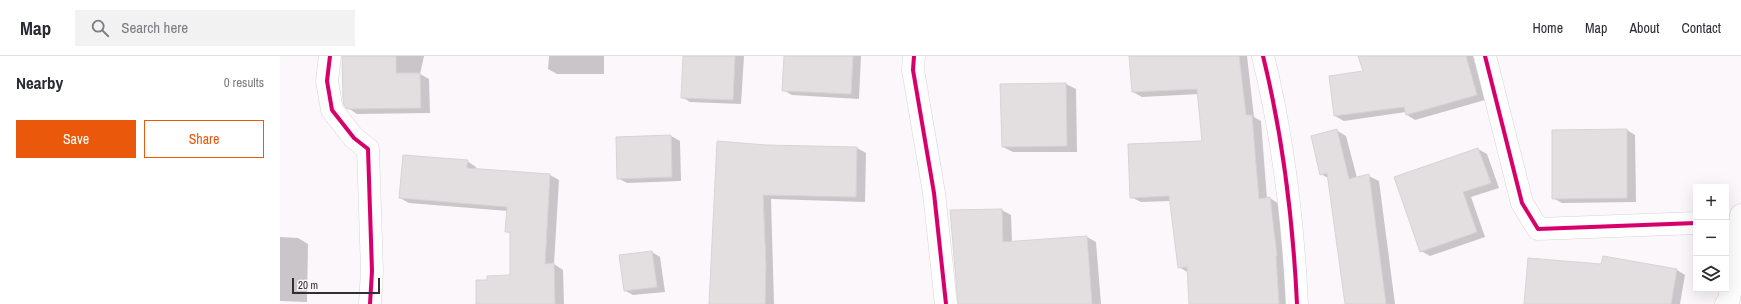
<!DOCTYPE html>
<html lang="en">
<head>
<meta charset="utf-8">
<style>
	body { margin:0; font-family:"Archivo Narrow",sans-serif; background:#f2f2f3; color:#2b2b33 }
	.controls { position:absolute; right:12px; bottom:12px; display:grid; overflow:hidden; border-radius:0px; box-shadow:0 4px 16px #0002 }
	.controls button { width:36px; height:36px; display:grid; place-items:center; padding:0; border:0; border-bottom:1px solid #e1e1e2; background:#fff; color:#2b2b33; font:20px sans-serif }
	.scale { position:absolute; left:12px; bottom:10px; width:88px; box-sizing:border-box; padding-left:4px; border:2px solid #312f31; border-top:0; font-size:11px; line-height:14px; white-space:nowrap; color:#312f31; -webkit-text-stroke:3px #fdf6fa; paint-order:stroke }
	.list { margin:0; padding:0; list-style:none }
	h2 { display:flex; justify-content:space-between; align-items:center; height:52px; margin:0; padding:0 16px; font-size:17px }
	h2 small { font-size:13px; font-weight:400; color:#7c7c81 }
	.actions { display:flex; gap:8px; padding:12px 16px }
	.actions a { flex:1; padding:9px 0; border:1px solid #ea580c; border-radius:0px; text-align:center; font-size:14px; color:#ea580c }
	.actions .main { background:#ea580c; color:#fff }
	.icon { flex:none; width:22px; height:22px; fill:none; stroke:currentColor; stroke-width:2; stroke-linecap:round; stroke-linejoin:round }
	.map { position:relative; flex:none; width:1461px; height:248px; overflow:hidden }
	header { display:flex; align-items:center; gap:24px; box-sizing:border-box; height:56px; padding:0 20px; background:#fff; border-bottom:1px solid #e1e1e2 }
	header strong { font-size:19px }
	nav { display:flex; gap:22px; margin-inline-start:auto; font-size:14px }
	.search { width:280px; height:36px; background:#f2f2f3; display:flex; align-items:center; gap:10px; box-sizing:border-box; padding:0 14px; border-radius:0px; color:#7c7c81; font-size:15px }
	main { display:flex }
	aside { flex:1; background:#fff }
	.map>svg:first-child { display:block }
	.shadow { fill:#0003 }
	.building { fill:#e3dfe1; stroke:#d8d4d6 }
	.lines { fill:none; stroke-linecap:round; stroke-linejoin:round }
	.minor-casing { stroke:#d7d4d6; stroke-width:23 }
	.minor { stroke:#fffefe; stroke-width:22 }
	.cycleway-casing { stroke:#fdf6fa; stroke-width:6 }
	.cycleway { stroke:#d6006c; stroke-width:4 }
</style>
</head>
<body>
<header>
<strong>Map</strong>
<div class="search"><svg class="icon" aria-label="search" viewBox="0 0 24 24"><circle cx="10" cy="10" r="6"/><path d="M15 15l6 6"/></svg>Search here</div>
<nav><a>Home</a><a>Map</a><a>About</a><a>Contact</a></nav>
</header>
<main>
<aside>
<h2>Nearby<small>0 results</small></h2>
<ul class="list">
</ul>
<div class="actions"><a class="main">Save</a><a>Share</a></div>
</aside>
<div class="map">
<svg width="1461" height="248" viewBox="0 0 1461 248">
	<rect width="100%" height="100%" fill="#fcf7fa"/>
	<g class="shadow">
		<polygon points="63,0 144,0 140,18 149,23 150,57 77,58 68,52"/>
		<polygon points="269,0 324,0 324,18 277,18 268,13"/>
		<polygon points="404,0 464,0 461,48 410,46 402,41"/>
		<polygon points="505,0 581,0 579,43 512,39 503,34"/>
		<polygon points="850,0 967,0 974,61 981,65 987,143 990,142 999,148 1008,248 910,248 909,217 899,211 891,145 861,146 851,141 923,86 919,38 862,41 853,36"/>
		<polygon points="1079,0 1193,0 1205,44 1135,64 1127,59 1126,56 1064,65 1055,60 1084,16"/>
		<polygon points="786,28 796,33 797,96 733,96 723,91"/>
		<polygon points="1056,74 1066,80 1077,122 1089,120 1099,125 1115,248 1066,248 1048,122 1041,118"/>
		<polygon points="1347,74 1355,79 1356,146 1282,147 1273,142"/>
		<polygon points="391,80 400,85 401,125 347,127 338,122 337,82"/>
		<polygon points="486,90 577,92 586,97 585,146 491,143 494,248 430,248"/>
		<polygon points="1198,93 1207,98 1219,132 1191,141 1205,181 1150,200 1141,195"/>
		<polygon points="187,105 196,111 196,114 270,119 279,124 274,208 283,214 284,248 196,248 208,225 231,220 231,178 226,175 228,155 129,147 120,142"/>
		<polygon points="722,154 731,159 732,186 807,181 816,186 821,248 679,248 671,155"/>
		<polygon points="0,181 18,182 28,188 27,246 0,245"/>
		<polygon points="372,196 380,201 385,236 353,239 344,234"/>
		<polygon points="1397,214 1405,219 1400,248 1245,248"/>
	</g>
	<g class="building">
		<polygon points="62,0 116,0 116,17 140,17 141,52 67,53 64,49 63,43"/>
		<polygon points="403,0 455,0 453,44 401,42"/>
		<polygon points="504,0 573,0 571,38 502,35"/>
		<polygon points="849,0 959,0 966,59 972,59 979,143 990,141 997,200 996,200 999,248 909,248 907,211 898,212 889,140 850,142 848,88 922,85 917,33 852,36"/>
		<polygon points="1078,0 1186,0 1197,39 1126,59 1124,51 1054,60 1049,20 1083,15"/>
		<polygon points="786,27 787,90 722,91 720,28"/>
		<polygon points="1057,73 1069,123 1089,118 1106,248 1065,248 1047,117 1040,119 1031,80"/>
		<polygon points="1347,73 1347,142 1272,143 1272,74"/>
		<polygon points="391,79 392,121 337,123 336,81"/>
		<polygon points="437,85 486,89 577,91 576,141 483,139 486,209 485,248 429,248"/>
		<polygon points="1198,92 1211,127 1183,136 1197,176 1140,196 1114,121"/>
		<polygon points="123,99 188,104 187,112 270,118 265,208 274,207 275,248 196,248 196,224 207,224 207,220 230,219 230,176 225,176 227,151 119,142"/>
		<polygon points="722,153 723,186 807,180 812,248 678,248 670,154"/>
		<polygon points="372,195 377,231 344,235 339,199"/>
		<polygon points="1323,200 1397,213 1391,248 1244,248 1248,202 1321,208"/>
	</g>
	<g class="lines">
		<g class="minor-casing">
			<g id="minor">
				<polyline points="50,0 47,25 52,54 74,82 88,93 92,215 90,248"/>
				<polyline points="634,0 633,14 654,137 666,248"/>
				<path d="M983 0C1003 81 1013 165 1017 248"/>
				<polyline points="1205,0 1242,147 1258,173 1416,167"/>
				<polyline points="1446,248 1449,244 1461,159"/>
			</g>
		</g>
		<use href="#minor" class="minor"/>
		<g class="cycleway-casing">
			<g id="cycleway">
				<polyline points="50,0 47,25 52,54 74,82 88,93 92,215 90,248"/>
				<polyline points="634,0 633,14 654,137 666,248"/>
				<path d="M983 0C1003 81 1013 165 1017 248"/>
				<polyline points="1205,0 1242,147 1258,173 1416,167"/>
			</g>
		</g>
		<use href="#cycleway" class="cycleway"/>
	</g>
</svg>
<div class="controls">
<button>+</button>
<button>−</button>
<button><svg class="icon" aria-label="layers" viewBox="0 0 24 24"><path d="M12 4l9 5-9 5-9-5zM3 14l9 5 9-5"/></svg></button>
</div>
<div class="scale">20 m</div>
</div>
</main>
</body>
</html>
